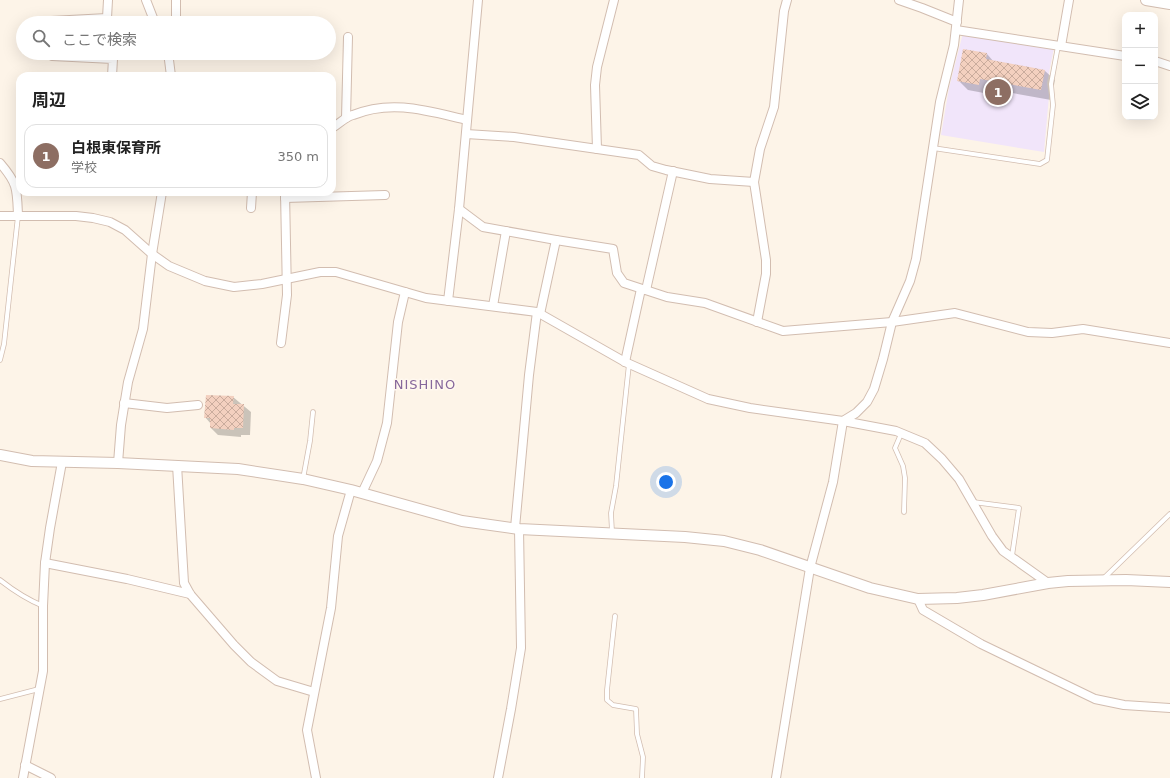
<!DOCTYPE html>
<html lang="ja">
<head>
<meta charset="utf-8">
<style>
	body { margin:0; font-family:"DejaVu Sans","Noto Sans JP",sans-serif; background:#f6f6f6; color:#222 }
	.controls { position:absolute; right:12px; top:12px; display:grid; overflow:hidden; border-radius:8px; box-shadow:0 4px 16px #0002 }
	.controls button { width:36px; height:36px; display:grid; place-items:center; padding:0; border:0; border-bottom:1px solid #e0e0e0; background:#fff; color:#222; font:20px sans-serif }
	.you { position:absolute; left:666px; top:482px; width:14px; height:14px; margin:-10px; border:3px solid #fff; border-radius:50%; background:#1a73e8; box-shadow:0 0 0 6px #1a73e833 }
	.badge { display:grid; place-items:center; width:26px; height:26px; border-radius:50%; background:#e9644c; color:#fff; font-size:13px; font-weight:700 }
	.pin { position:absolute; translate:-50% -50%; border:2px solid #fff; box-shadow:0 1px 4px #0006 }
	.list { margin:0; padding:0; list-style:none }
	h2 { display:flex; justify-content:space-between; align-items:center; height:52px; margin:0; padding:0 16px; font-size:17px }
	h2 small { font-size:13px; font-weight:400; color:#767676 }
	.list li { display:grid; grid-template-columns:26px 1fr auto; gap:12px; align-items:center; box-sizing:border-box; height:64px; margin:0 8px 8px; padding:0 8px; border:1px solid #e0e0e0; border-radius:12px }
	.list b { display:block; font-size:15px; white-space:nowrap }
	.list p { margin:0; font-size:13px; white-space:nowrap; color:#767676 }
	.list em { font-size:13px; font-style:normal; color:#767676 }
	.icon { flex:none; width:22px; height:22px; fill:none; stroke:currentColor; stroke-width:2; stroke-linecap:round; stroke-linejoin:round }
	.map { position:relative; flex:none; width:1170px; height:778px; overflow:hidden }
	.search { position:absolute; background:#fff; box-shadow:0 4px 16px #0002; left:16px; top:16px; width:320px; height:44px; display:flex; align-items:center; gap:10px; box-sizing:border-box; padding:0 14px; border-radius:22px; color:#767676; font-size:15px }
	.panel { position:absolute; background:#fff; box-shadow:0 4px 16px #0002; left:16px; top:72px; width:320px; height:124px; border-radius:12px }
	.map>svg:first-child { display:block }
	.education { fill:#f1e5fa }
	.shadow { fill:#0003 }
	.building { fill:url(#building-cross-hatch) }
	.lines { fill:none; stroke-linecap:round; stroke-linejoin:round }
	.service-casing { stroke:#d2bdb0; stroke-width:5.5 }
	.minor-casing { stroke:#d2bdb0; stroke-width:10 }
	.tertiary-casing { stroke:#d2bdb0; stroke-width:12 }
	.service { stroke:#fff; stroke-width:4 }
	.minor { stroke:#fff; stroke-width:8 }
	.tertiary { stroke:#fff; stroke-width:10 }
	.labels { text-anchor:middle; dominant-baseline:central; stroke-width:3; stroke-linejoin:round; paint-order:stroke }
	.quarter-label { font-size:13px; letter-spacing:1px; fill:#86679b; stroke:#fff8ef }
</style>
</head>
<body>
<div class="map">
<svg width="1170" height="778" viewBox="0 0 1170 778">
	<defs>
		<pattern id="building-cross-hatch" width="8" height="8" patternUnits="userSpaceOnUse"><rect width="8" height="8" fill="#f3d0bf"/><path d="M0 0l8 8M0 8l8-8" fill="none" stroke="#caac9d"/></pattern>
	</defs>
	<rect width="100%" height="100%" fill="#fdf4e8"/>
	<polygon class="education" points="963,33 1054,48 1047,83 1049,96 1044,152 941,135 949,88"/>
	<g class="shadow">
		<polygon points="987,54 994,62 1045,71 1055,80 1051,100 990,89 989,94 968,90 958,80"/>
		<polygon points="233,397 251,412 250,435 241,435 241,437 218,435 211,428 211,424 205,417"/>
	</g>
	<g class="building">
		<polygon points="963,49 987,53 986,59 1045,70 1041,90 980,79 979,85 957,81"/>
		<polygon points="206,395 234,396 233,404 244,404 243,428 234,428 234,430 210,428 210,418 204,418"/>
	</g>
	<g class="lines">
		<g class="service-casing">
			<g id="service">
				<polyline points="933,148 1040,164 1047,160 1053,105 1051,84 1058,46"/>
				<polyline points="0,360 4,344 18,216"/>
				<polyline points="901,434 895,448 903,466 905,478 904,512"/>
				<polyline points="303,479 310,441 313,412"/>
				<polyline points="973,502 1019,508 1012,556"/>
				<polyline points="612,532 611,513 616,486 629,364"/>
				<polyline points="1104,578 1170,514"/>
				<path d="M0 580C14 591 26 599 43 606"/>
				<polyline points="615,616 607,690 607,700 613,705 636,709 637,734 643,757 642,778"/>
				<polyline points="0,699 39,689"/>
			</g>
		</g>
		<g class="minor-casing">
			<g id="minor">
				<polyline points="146,0 155,23"/>
				<polyline points="899,0 922,8 957,22"/>
				<polyline points="51,23 51,21 107,18 108,0"/>
				<polyline points="176,23 176,0"/>
				<polyline points="956,30 1125,56"/>
				<polyline points="1061,46 1069,0"/>
				<polyline points="52,53 52,56 113,59 112,76"/>
				<polyline points="167,53 169,60 171,76"/>
				<polyline points="1155,61 1170,66"/>
				<polyline points="346,118 348,37"/>
				<path d="M332 128C339 124 345 117 353 115 392 99 428 111 467 120"/>
				<polyline points="466,134 514,137 639,155 652,166 666,170 710,179 754,182"/>
				<polyline points="597,149 595,85 597,67 614,0"/>
				<path d="M0 163C18 184 17 189 18 216"/>
				<polyline points="285,198 385,195"/>
				<polyline points="251,208 252,192"/>
				<polyline points="459,209 483,227 556,240 613,249 617,273 624,283 667,297 705,303 783,331 892,322 955,313 1028,332 1052,333 1083,329 1170,343"/>
				<polyline points="0,216 76,216 93,218 110,222 125,230 152,254 169,266 205,281 234,287 262,284 320,272 336,272 426,298 537,312 625,362 708,399 750,408 843,421 896,431 925,443 942,459 959,479 992,536 1003,551 1048,583"/>
				<polyline points="646,290 673,171"/>
				<polyline points="448,301 459,209 478,0"/>
				<polyline points="493,306 506,231"/>
				<polyline points="540,314 556,240"/>
				<polyline points="757,322 766,274 766,260 754,182 760,149 774,107 784,11 787,0"/>
				<polyline points="281,343 287,295 285,192"/>
				<polyline points="625,362 641,289"/>
				<polyline points="124,403 167,408 198,405"/>
				<polyline points="118,463 121,425 128,382 143,329 152,254 162,192"/>
				<polyline points="177,465 184,583 190,594 234,645 251,662 277,681 314,692"/>
				<polyline points="362,493 377,461 387,423 398,322 405,292"/>
				<polyline points="515,528 529,375 537,312"/>
				<polyline points="45,563 127,579 190,594"/>
				<polyline points="918,599 923,610 981,644 1095,699 1124,705 1170,708"/>
				<polyline points="25,765 51,778"/>
				<polyline points="23,778 43,671 43,606 45,563 50,528 62,462"/>
				<polyline points="316,778 307,730 331,608 338,536 351,490"/>
				<polyline points="498,778 511,709 521,648 519,529"/>
				<polyline points="776,778 810,568 833,482 843,421 856,413 867,402 874,389 883,359 892,322 910,281 916,259 940,102 954,45 959,0"/>
			</g>
		</g>
		<g class="tertiary-casing">
			<g id="tertiary">
				<polyline points="1146,0 1170,4"/>
				<polyline points="0,455 32,461 118,463 238,469 303,479 351,490 462,521 519,529 685,537 724,541 760,550 870,588 918,599 957,598 983,595 1048,583 1068,581 1126,580 1170,582"/>
			</g>
		</g>
		<use href="#service" class="service"/>
		<use href="#minor" class="minor"/>
		<use href="#tertiary" class="tertiary"/>
	</g>
	<g class="labels">
		<g class="quarter-label">
			<text x="425" y="384">NISHINO</text>
		</g>
	</g>
</svg>
<div class="controls">
<button>+</button>
<button>−</button>
<button><svg class="icon" aria-label="layers" viewBox="0 0 24 24"><path d="M12 4l9 5-9 5-9-5zM3 14l9 5 9-5"/></svg></button>
</div>
<div class="you"></div>
<div class="pin badge" style="left:998px;top:92px;background:#8d6e63">1</div>
<div class="search"><svg class="icon" aria-label="search" viewBox="0 0 24 24"><circle cx="10" cy="10" r="6"/><path d="M15 15l6 6"/></svg>ここで検索</div>
<section class="panel">
<h2>周辺<small></small></h2>
<ul class="list">
<li><span class="badge" style="background:#8d6e63">1</span><div><b>白根東保育所</b><p>学校</p></div><em>350 m</em></li>
</ul>
</section>
</div>
</body>
</html>
